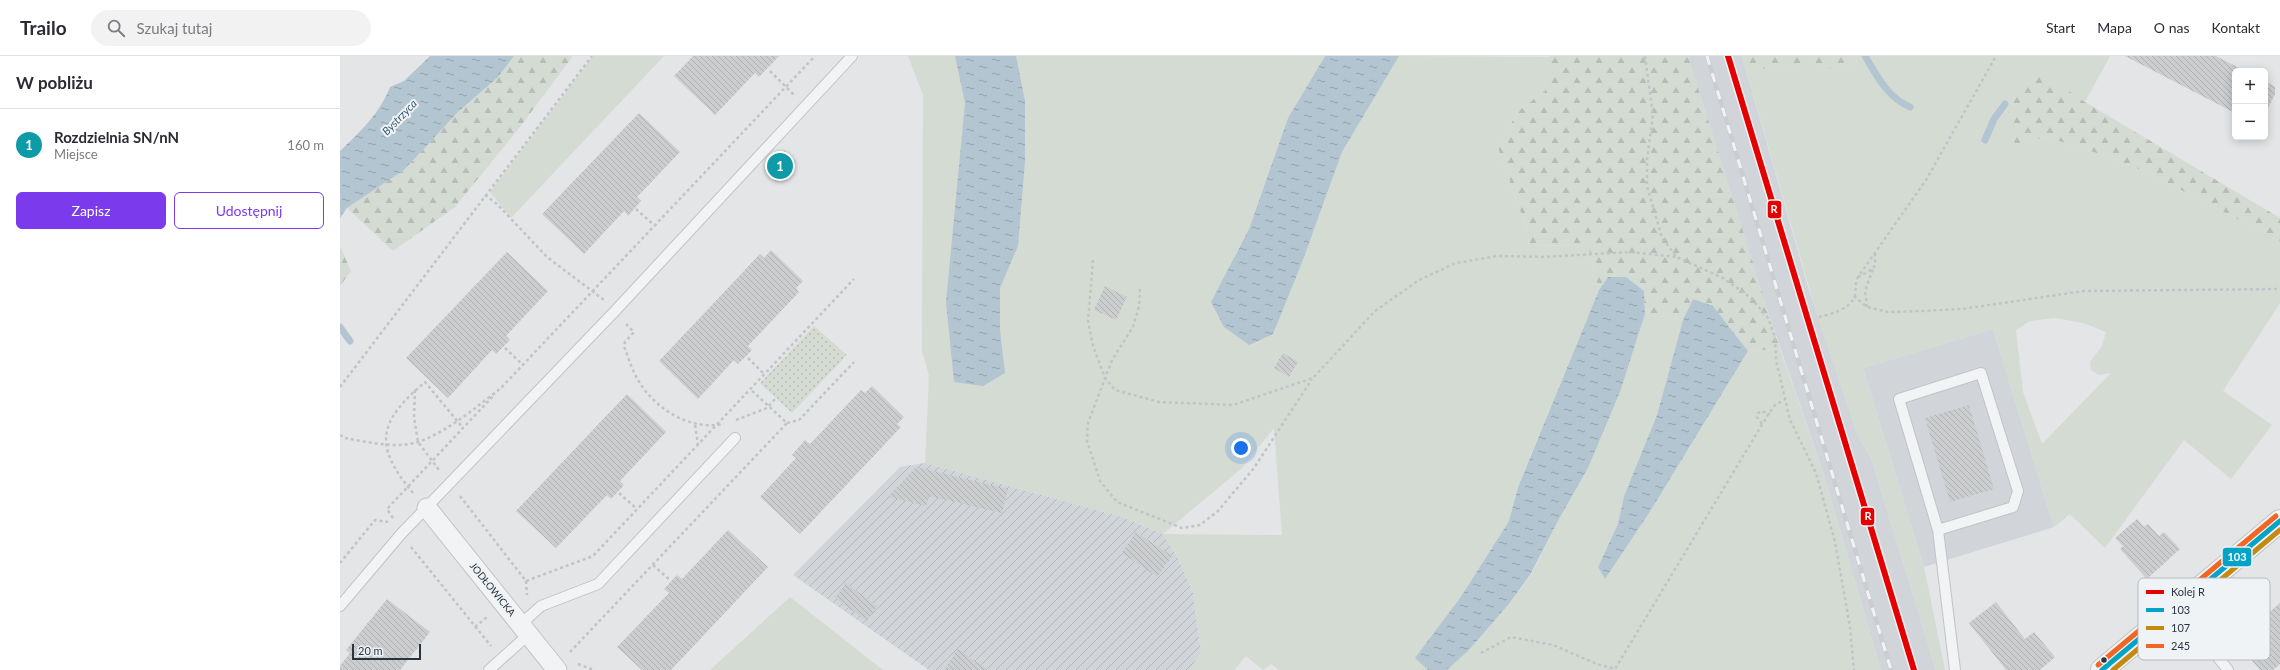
<!DOCTYPE html>
<html lang="pl">
<head>
<meta charset="utf-8">
<style>
	body { margin:0; font-family:Lato,sans-serif; background:#f2f2f3; color:#2b2b33 }
	.controls { position:absolute; right:12px; top:12px; display:grid; overflow:hidden; border-radius:6px; box-shadow:0 2px 10px #0003 }
	.controls button { width:36px; height:36px; display:grid; place-items:center; padding:0; border:0; border-bottom:1px solid #e1e1e2; background:#fff; color:#2b2b33; font:20px sans-serif }
	.scale { position:absolute; left:12px; bottom:10px; width:69px; box-sizing:border-box; padding-left:4px; border:2px solid #2a3440; border-top:0; font-size:11px; line-height:14px; white-space:nowrap; color:#2a3440; -webkit-text-stroke:3px #f0f3f6; paint-order:stroke }
	.you { position:absolute; left:901px; top:392px; width:14px; height:14px; margin:-10px; border:3px solid #fff; border-radius:50%; background:#1a73e8; box-shadow:0 0 0 6px #1a73e833 }
	.badge { display:grid; place-items:center; width:26px; height:26px; border-radius:50%; background:#7c3aed; color:#fff; font-size:13px; font-weight:700 }
	.pin { position:absolute; translate:-50% -50%; border:2px solid #fff; box-shadow:0 1px 4px #0006 }
	.list { margin:0; padding:0; list-style:none }
	h2 { display:flex; justify-content:space-between; align-items:center; height:52px; margin:0; padding:0 16px; font-size:17px }
	h2 small { font-size:13px; font-weight:400; color:#7c7c81 }
	.list li { display:grid; grid-template-columns:26px 1fr auto; gap:12px; align-items:center; box-sizing:border-box; height:72px; padding:0 16px; border-top:1px solid #e1e1e2 }
	.list b { display:block; font-size:15px; white-space:nowrap }
	.list p { margin:0; font-size:13px; white-space:nowrap; color:#7c7c81 }
	.list em { font-size:13px; font-style:normal; color:#7c7c81 }
	.actions { display:flex; gap:8px; padding:12px 16px }
	.actions a { flex:1; padding:9px 0; border:1px solid #7c3aed; border-radius:6px; text-align:center; font-size:14px; color:#7c3aed }
	.actions .main { background:#7c3aed; color:#fff }
	.icon { flex:none; width:22px; height:22px; fill:none; stroke:currentColor; stroke-width:2; stroke-linecap:round; stroke-linejoin:round }
	.map { position:relative; flex:none; width:1940px; height:614px; overflow:hidden }
	header { display:flex; align-items:center; gap:24px; box-sizing:border-box; height:56px; padding:0 20px; background:#fff; border-bottom:1px solid #e1e1e2 }
	header strong { font-size:19px }
	nav { display:flex; gap:22px; margin-inline-start:auto; font-size:14px }
	.search { width:280px; height:36px; background:#f2f2f3; display:flex; align-items:center; gap:10px; box-sizing:border-box; padding:0 14px; border-radius:22px; color:#7c7c81; font-size:15px }
	main { display:flex }
	aside { flex:1; background:#fff }
	.map>svg:first-child { display:block }
	.built { fill:#d1d5da }
	.industrial { fill:url(#industrial-furrows) }
	.grass { fill:#d4dbd3; fill-rule:evenodd }
	.forest { fill:url(#forest-firs) }
	.park { fill:url(#park-dots) }
	.water { fill:url(#water-ripples) }
	.lines { fill:none; stroke-linecap:round; stroke-linejoin:round }
	.stream { stroke:#b2c5d1; stroke-width:7 }
	.building { fill:url(#building-back-hatch) }
	.service-casing { stroke:#c1c3c5; stroke-width:12 }
	.minor-casing { stroke:#c1c3c5; stroke-width:21 }
	.tertiary-casing { stroke:#c1c3c5; stroke-width:24 }
	.path { stroke:#c1c4c6; stroke-width:2.5; stroke-dasharray:3 3; stroke-linecap:butt }
	.service { stroke:#f1f3f4; stroke-width:10 }
	.minor { stroke:#f1f3f4; stroke-width:19 }
	.tertiary { stroke:#f1f3f4; stroke-width:22 }
	.rail-casing { stroke:#cbcdcf; stroke-width:4.5 }
	.rail { stroke:#f0f3f6; stroke-width:3; stroke-dasharray:9; stroke-linecap:butt }
	.bus-1-casing { stroke:#f0f3f6; stroke-width:8 }
	.bus-2-casing { stroke:#f0f3f6; stroke-width:8 }
	.bus-3-casing { stroke:#f0f3f6; stroke-width:8 }
	.bus-1 { stroke:#02a3c7; stroke-width:5 }
	.bus-2 { stroke:#c48a10; stroke-width:5 }
	.bus-3 { stroke:#f26522; stroke-width:5 }
	.rail-1-casing { stroke:#f0f3f6; stroke-width:9 }
	.rail-1 { stroke:#e50000; stroke-width:6 }
	.bus-dot { fill:#2a3440; stroke:#f0f3f6; stroke-width:1.5 }
	.labels { text-anchor:middle; dominant-baseline:central; stroke-width:4; stroke-linejoin:round; paint-order:stroke }
	.street-label { font-size:10px; fill:#2a3440; stroke:#f0f3f6 }
	.water-label { font-size:11px; font-style:italic; fill:#365872; stroke:#f0f3f6 }
	.key { fill:#f0f3f6; stroke:#b5babf; stroke-width:1 }
	.key-label { font-size:11px; fill:#2a3440 }
	.line-badge { stroke:#f0f3f6; stroke-width:1.5 }
	.badge-label { font-size:11px; text-anchor:middle; font-weight:bold; fill:#fff }
</style>
</head>
<body>
<header>
<strong>Trailo</strong>
<div class="search"><svg class="icon" aria-label="search" viewBox="0 0 24 24"><circle cx="10" cy="10" r="6"/><path d="M15 15l6 6"/></svg>Szukaj tutaj</div>
<nav><a>Start</a><a>Mapa</a><a>O nas</a><a>Kontakt</a></nav>
</header>
<main>
<aside>
<h2>W pobliżu<small></small></h2>
<ul class="list">
<li><span class="badge" style="background:#0f9aa8">1</span><div><b>Rozdzielnia SN/nN</b><p>Miejsce</p></div><em>160 m</em></li>
</ul>
<div class="actions"><a class="main">Zapisz</a><a>Udostępnij</a></div>
</aside>
<div class="map">
<svg width="1940" height="614" viewBox="0 0 1940 614">
	<defs>
		<pattern id="industrial-furrows" width="10" height="10" patternUnits="userSpaceOnUse"><rect width="10" height="10" fill="#d1d5da"/><path d="M-1 1l2-2M0 10L10 0M9 11l2-2" fill="none" stroke="#b4b7bc"/></pattern>
		<pattern id="forest-firs" width="22" height="20" patternUnits="userSpaceOnUse"><rect width="22" height="20" fill="#d4dbd3"/><path d="M5 1l3.5 6h-7zM16 11l3.5 6h-7z" fill="#b6bdb6"/></pattern>
		<pattern id="park-dots" width="8" height="8" patternUnits="userSpaceOnUse"><rect width="8" height="8" fill="#d4dbd3"/><path d="M2 2h.1M6 6h.1" fill="none" stroke="#b6bdb6" stroke-width="1.8" stroke-linecap="round"/></pattern>
		<pattern id="water-ripples" width="26" height="14" patternUnits="userSpaceOnUse"><rect width="26" height="14" fill="#b2c5d1"/><path d="M2 4q2-2 4 0t4 0M15 11q2-2 4 0t4 0" fill="none" stroke="#91a1ab"/></pattern>
		<pattern id="building-back-hatch" width="6" height="6" patternUnits="userSpaceOnUse"><rect width="6" height="6" fill="#cbcdcf"/><path d="M-1 5l2 2M0 0l6 6M5-1l2 2" fill="none" stroke="#aeb1b3"/></pattern>
	</defs>
	<rect width="100%" height="100%" fill="#e3e5e7"/>
	<g class="built">
		<polygon points="1348,0 1402,0 1469,234 1518,380 1531,402 1596,614 1541,614 1483,416 1423,241"/>
		<polygon points="1653,273 1714,471 1584,511 1523,312"/>
	</g>
	<g class="industrial">
		<polygon points="444,94 456,106 437,126 425,115"/>
		<polygon points="585,407 782,461 823,478 838,502 853,537 861,597 850,614 589,614 453,519 560,411"/>
	</g>
	<g class="grass">
		<polygon points="253,0 324,0 171,162 150,136"/>
		<path d="M568 0H985L948 62 909 173 894 201 963 204 1002 96 1059 0 1210 1 1205 35 1178 55 1158 92 1189 179 1188 190 1248 189 1259 234 1178 430 1169 465 1120 542 1076 602 1088 614H939L931 608 923 614 906 600 894 614H849L861 596 853 537 838 502 823 478 782 461 585 407 589 320 582 295 583 39ZM934 372 942 479 823 478 902 412Z"/>
		<path d="M1515 0H1770L1745 46 1696 14C1671 46 1665 46 1675 88L1706 81 1751 95 1806 116 1940 185V247L1883 335 1932 369 1891 423 1844 384 1765 492 1730 458 1714 471 1653 273 1523 312 1584 511 1605 614H1596L1531 402 1518 380 1480 269 1408 20 1437 7 1446 11C1457 7 1469 5 1480 9 1497 14 1503 21 1517 6ZM1715 262 1743 267 1766 276 1762 290 1750 306 1751 314 1759 319 1771 317 1702 388 1683 336 1676 274 1690 265Z"/>
		<polygon points="1305,258 1343,264 1317,359 1284,440 1278,468 1258,511 1265,523 1311,454 1408,295 1440,293 1483,416 1541,614 1107,614 1129,594 1168,549 1191,519 1219,463 1248,412 1280,336"/>
		<polygon points="450,541 543,614 370,614"/>
	</g>
	<g class="forest">
		<polygon points="174,0 233,0 180,71 115,151 53,195 7,152 64,114 118,56 158,21"/>
		<polygon points="1209,0 1348,0 1440,293 1408,295 1373,250 1353,243 1343,264 1305,258 1304,235 1268,221 1259,234 1248,189 1188,190 1189,179 1158,92 1178,55 1205,35"/>
		<path d="M1402 0H1515L1517 6C1503 21 1497 14 1480 9 1469 5 1457 7 1446 11L1437 7 1408 20Z"/>
		<path d="M1696 13 1745 46 1940 162V185L1806 116 1751 95 1706 81 1675 88C1673 80 1670 72 1669 64 1666 45 1683 24 1696 13Z"/>
		<polygon points="0,190 11,215 0,230"/>
	</g>
	<polygon class="park" points="474,270 507,299 452,357 420,327"/>
	<g class="water">
		<path d="M90 0H174L158 21 118 56 64 114 7 152 0 162V95C20 76 40 57 50 31L64 25Z"/>
		<polygon points="615,0 676,0 685,45 685,105 678,190 660,232 660,274 665,317 643,330 614,326 606,246 625,47"/>
		<polygon points="985,0 1059,0 1002,96 963,204 933,278 909,289 884,271 871,246 909,173 948,62"/>
		<polygon points="1268,221 1286,221 1304,235 1305,258 1280,336 1248,412 1219,463 1190,519 1168,549 1129,594 1107,614 1088,614 1075,602 1120,542 1169,465 1178,431 1259,234"/>
		<polygon points="1353,243 1373,250 1408,295 1311,454 1265,523 1258,511 1278,468 1284,440 1317,359 1343,264"/>
	</g>
	<g class="lines">
		<g class="stream">
			<path d="M1525 0C1537 20 1547 41 1570 51"/>
			<polyline points="1645,84 1654,63 1665,48"/>
			<polyline points="0,271 10,285"/>
		</g>
	</g>
	<g class="building">
		<polygon points="353,0 439,0 419,21 415,17 375,59 334,20"/>
		<polygon points="1785,0 1876,0 1905,15 1895,15 1895,57"/>
		<polygon points="1925,25 1935,31 1935,38 1925,58"/>
		<polygon points="299,57 340,96 297,141 301,145 288,160 284,155 244,198 202,158"/>
		<polygon points="431,194 463,225 456,232 459,236 408,290 412,294 398,308 394,304 358,343 319,305 420,198 424,202"/>
		<polygon points="167,196 208,235 166,280 170,284 156,298 152,294 108,342 66,302"/>
		<polygon points="765,230 787,241 776,264 754,254"/>
		<polygon points="943,297 958,306 949,321 934,312"/>
		<polygon points="532,330 564,361 557,368 561,371 460,478 420,441 456,402 452,399 465,384 470,388 521,334 525,337"/>
		<polygon points="287,338 326,376 280,425 284,429 271,443 267,439 216,492 176,455"/>
		<polygon points="1629,349 1654,433 1610,446 1585,362"/>
		<polygon points="576,411 668,433 662,457 589,440 586,450 548,441"/>
		<polygon points="1797,463 1804,471 1808,468 1819,480 1824,476 1840,493 1807,523 1780,493 1783,490 1775,482"/>
		<polygon points="388,474 428,511 331,614 302,614 277,591 329,537 324,533 337,519 342,523"/>
		<polygon points="796,476 832,500 817,521 782,497"/>
		<polygon points="506,527 537,550 527,565 495,542"/>
		<polygon points="47,543 90,576 60,614 0,614 0,610 10,597 6,594"/>
		<polygon points="1656,546 1685,583 1694,576 1715,601 1700,614 1666,614 1629,567"/>
		<polygon points="1940,547 1940,608 1933,614 1920,614 1895,585"/>
		<polygon points="618,593 648,614 604,614"/>
	</g>
	<g class="lines">
		<g class="service-casing">
			<g id="service">
				<polyline points="1598,474 1673,451 1678,435 1641,317 1559,343 1598,474 1615,614"/>
				<polyline points="0,550 61,478 275,255 512,0"/>
				<polyline points="1837,551 1888,614"/>
				<polyline points="181,568 201,550 258,528 395,382"/>
				<polyline points="149,614 189,578"/>
			</g>
		</g>
		<g class="minor-casing">
			<polyline id="minor" points="87,452 217,614"/>
		</g>
		<g class="tertiary-casing">
			<polyline id="tertiary" points="1762,614 1940,465"/>
		</g>
		<g class="path">
			<polyline points="1305,0 1313,59 1307,104 1307,130 1322,182 1337,201 1383,222 1411,242 1428,262 1435,281 1436,304 1450,364 1476,417 1495,486 1510,571 1514,614"/>
			<polyline points="430,15 454,39"/>
			<polyline points="145,139 157,148 207,201 264,244"/>
			<polyline points="296,153 314,169"/>
			<polyline points="753,204 748,265 753,290 765,322 775,334 819,346 893,349 973,322 1035,255 1079,224 1116,207 1157,200 1204,201 1290,196 1337,201"/>
			<polyline points="1518,221 1533,213 1535,208 1535,196"/>
			<polyline points="800,233 799,250 793,271 772,304 748,367 747,385 760,425 777,446 842,472 860,469 878,455 914,412 972,323"/>
			<polyline points="1514,240 1527,251 1548,256 1582,255 1622,253 1744,235 1940,233"/>
			<polyline points="1527,251 1525,235 1533,213"/>
			<path d="M1479 261C1491 258 1511 253 1515 239 1516 232 1515 227 1518 221L1586 124 1656 0"/>
			<path d="M286 268 294 276 285 286 284 290C288 301 292 314 298 324 315 353 350 375 384 368"/>
			<polyline points="165,292 183,309"/>
			<polyline points="408,302 424,318"/>
			<polyline points="0,331 252,0"/>
			<polyline points="75,334 74,361 78,386 99,414"/>
			<polyline points="396,364 427,352 436,342"/>
			<polyline points="447,367 459,364 514,306"/>
			<polyline points="1422,368 1417,361 1418,357 1421,355 1430,358"/>
			<polyline points="355,369 358,389"/>
			<path d="M0 379 5 382C27 386 56 393 78 386 109 375 136 351 161 332L475 0"/>
			<path d="M73 437C33 389 38 366 85 326L123 372"/>
			<polyline points="279,437 297,453"/>
			<polyline points="120,440 186,525 253,500 514,223"/>
			<polyline points="53,462 47,453 155,338"/>
			<polyline points="71,491 151,590"/>
			<polyline points="0,507 35,464 48,466"/>
			<polyline points="313,509 331,525"/>
			<polyline points="186,525 187,539"/>
			<polyline points="135,571 147,561"/>
			<polyline points="230,596 447,367 410,333"/>
			<polyline points="1141,597 1171,581 1213,589 1257,608 1275,613 1426,362 1435,349 1444,344"/>
			<polyline points="238,608 254,614"/>
		</g>
		<use href="#service" class="service"/>
		<use href="#minor" class="minor"/>
		<use href="#tertiary" class="tertiary"/>
		<g class="rail-casing">
			<polyline id="rail" points="1367,0 1551,614"/>
		</g>
		<use href="#rail" class="rail"/>
		<g class="bus-1-casing">
			<polyline id="bus-1" points="1762,614 1940,465"/>
		</g>
		<g class="bus-2-casing">
			<polyline id="bus-2" points="1773,614 1940,474"/>
		</g>
		<g class="bus-3-casing">
			<polyline id="bus-3" points="1758,609 1936,460"/>
		</g>
		<use href="#bus-1" class="bus-1"/>
		<use href="#bus-2" class="bus-2"/>
		<use href="#bus-3" class="bus-3"/>
		<g class="rail-1-casing">
			<polyline id="rail-1" points="1388,0 1574,614"/>
		</g>
		<use href="#rail-1" class="rail-1"/>
	</g>
	<circle class="bus-dot" cx="1764" cy="604" r="3.5"/>
	<g class="labels">
		<g class="street-label">
			<text transform="translate(153 533) rotate(51)">JODŁOWICKA</text>
		</g>
		<g class="water-label">
			<text transform="translate(59 61) rotate(-46)">Bystrzyca</text>
		</g>
	</g>
	<rect x="1798" y="522" width="132" height="82" rx="6" class="key"/>
	<rect x="1806" y="534" width="18" height="4" fill="#e50000"/>
	<rect x="1806" y="552" width="18" height="4" fill="#02a3c7"/>
	<rect x="1806" y="570" width="18" height="4" fill="#c48a10"/>
	<rect x="1806" y="588" width="18" height="4" fill="#f26522"/>
	<g class="key-label">
		<text x="1831" y="540">Kolej R</text>
		<text x="1831" y="558">103</text>
		<text x="1831" y="576">107</text>
		<text x="1831" y="594">245</text>
	</g>
	<g class="line-badge">
		<rect x="1427" y="144" width="15" height="19" rx="4" fill="#e50000"/>
		<rect x="1520" y="451" width="15" height="19" rx="4" fill="#e50000"/>
		<rect x="1882" y="491" width="30" height="20" rx="4" fill="#02a3c7"/>
	</g>
	<g class="badge-label">
		<text x="1434" y="157">R</text>
		<text x="1528" y="464">R</text>
		<text x="1897" y="505">103</text>
	</g>
</svg>
<div class="controls">
<button>+</button>
<button>−</button>
</div>
<div class="scale">20 m</div>
<div class="you"></div>
<div class="pin badge" style="left:440px;top:110px;background:#0f9aa8">1</div>
</div>
</main>
</body>
</html>
